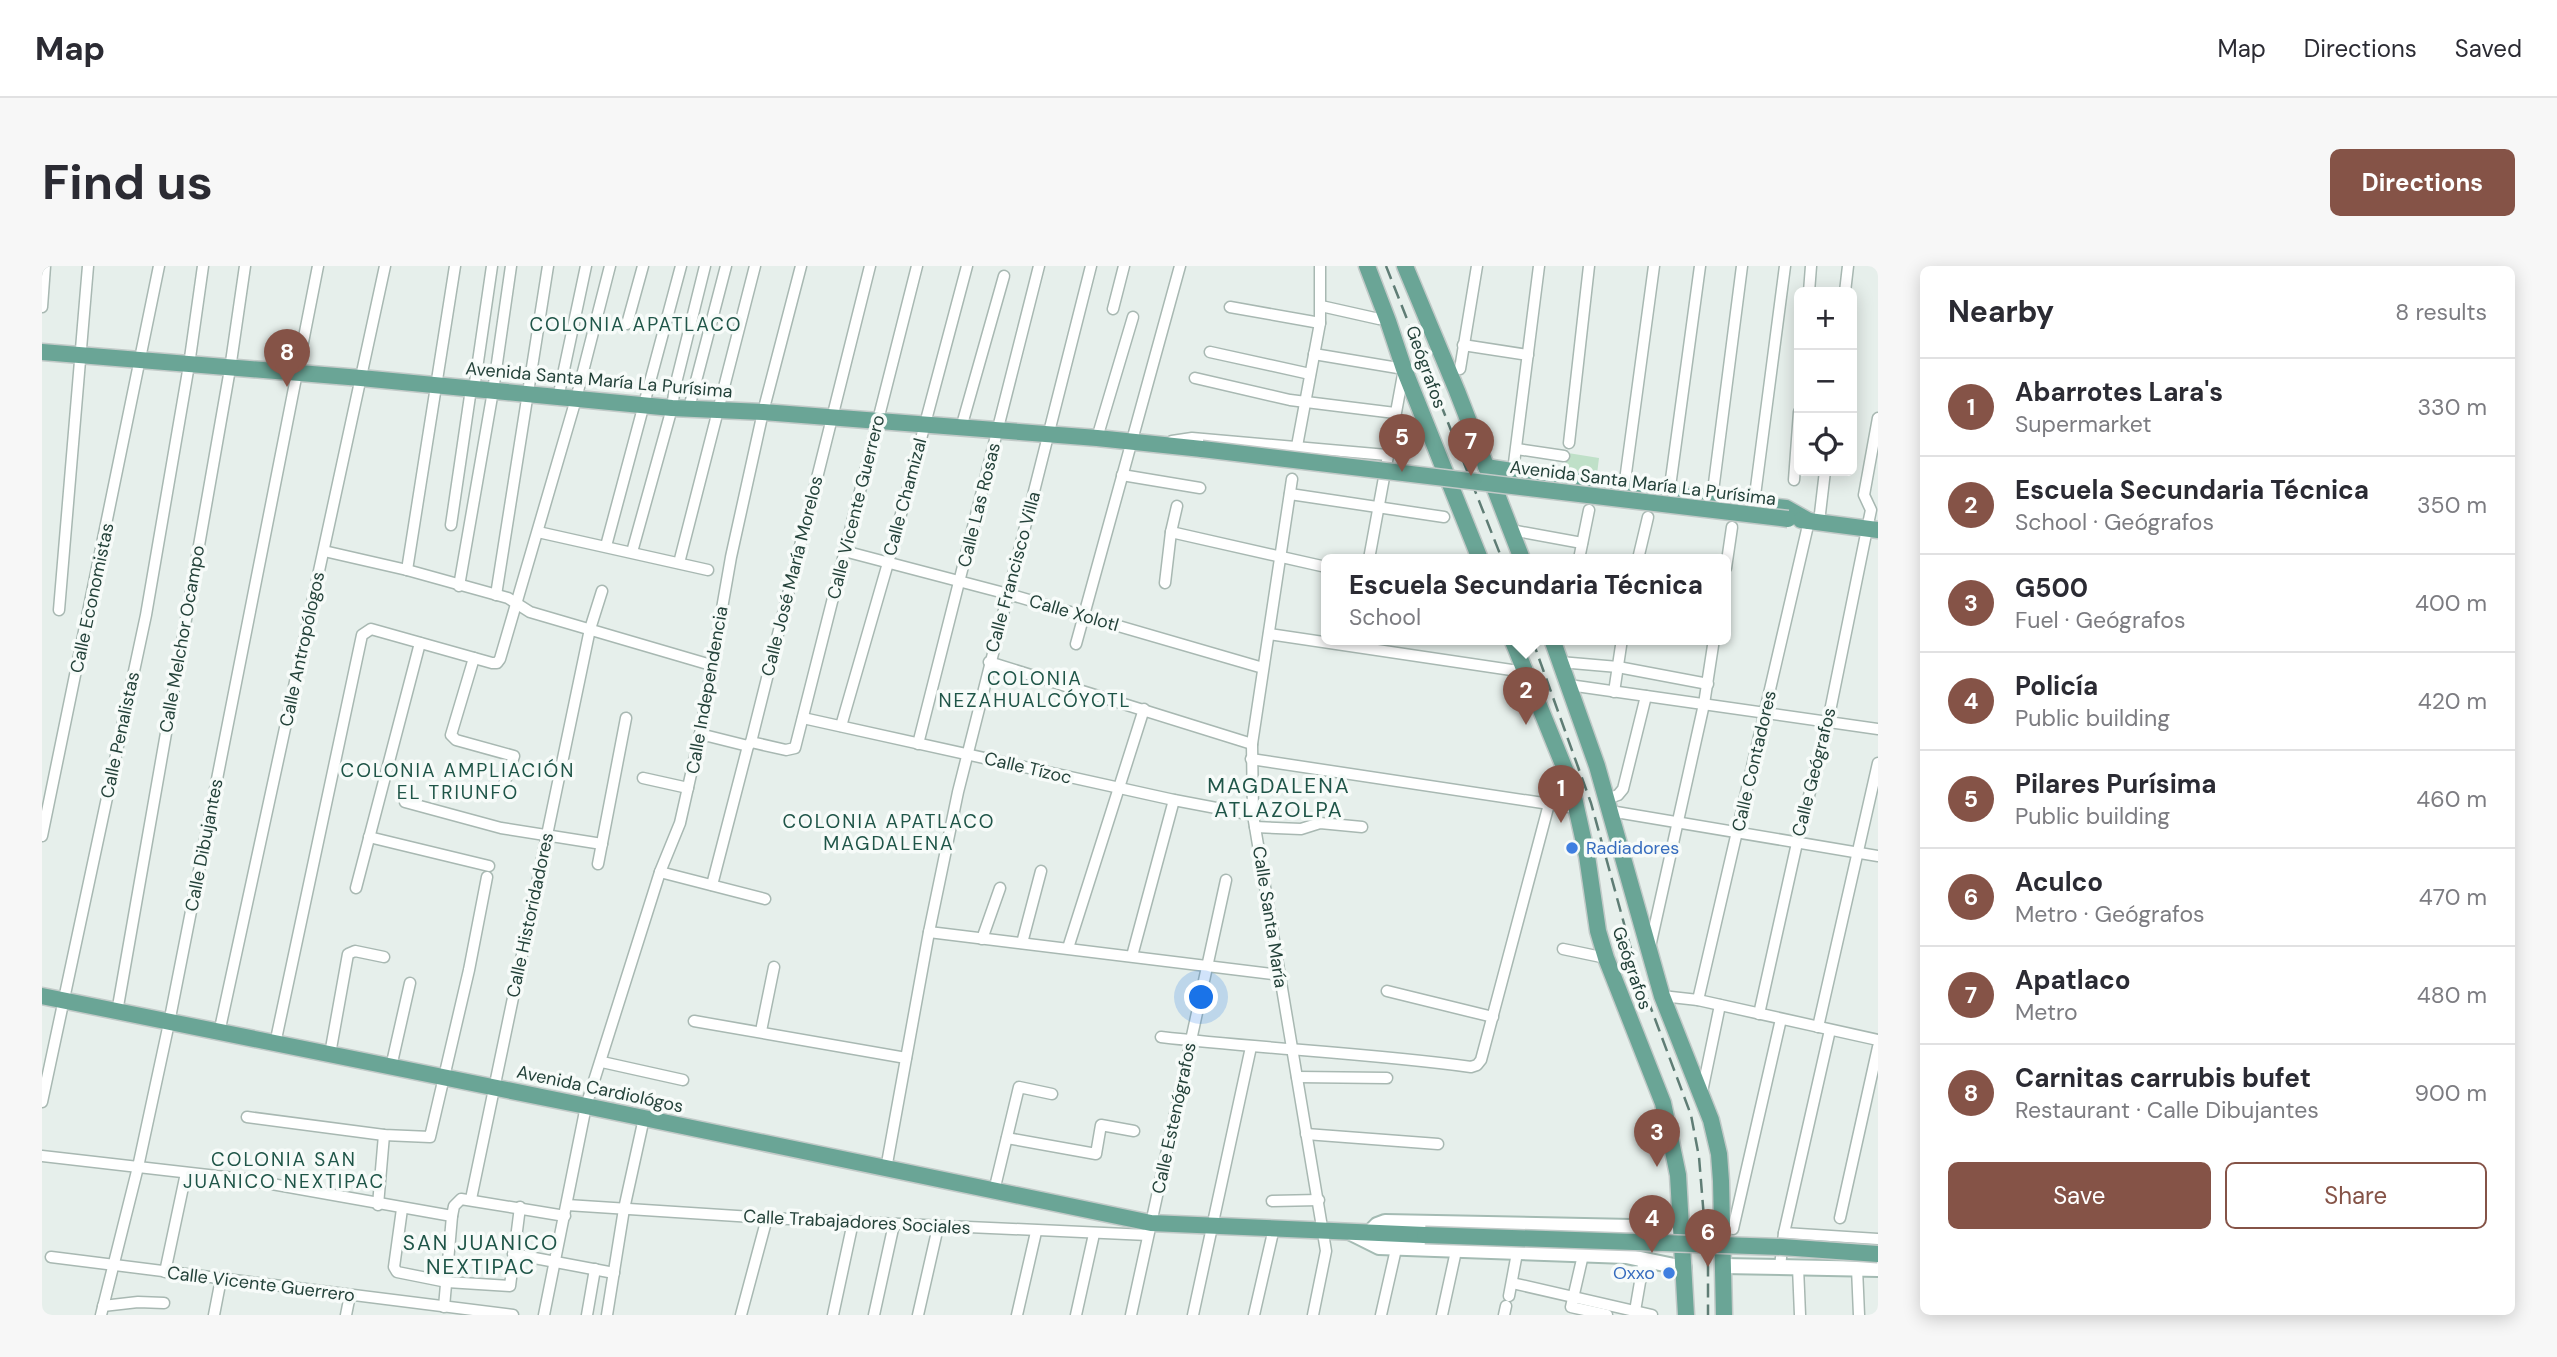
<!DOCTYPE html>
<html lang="en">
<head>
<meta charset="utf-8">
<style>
	body { margin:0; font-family:"DM Sans",sans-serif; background:#f7f7f7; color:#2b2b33 }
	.controls { position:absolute; right:21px; top:21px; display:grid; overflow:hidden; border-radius:10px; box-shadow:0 4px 18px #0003 }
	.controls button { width:63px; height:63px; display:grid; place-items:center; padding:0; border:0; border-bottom:2px solid #e1e1e2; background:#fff; color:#2b2b33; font:35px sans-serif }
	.you { position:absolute; left:1160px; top:732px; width:24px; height:24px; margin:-18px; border:5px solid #fff; border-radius:50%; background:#1a73e8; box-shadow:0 0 0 10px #1a73e833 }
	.badge { display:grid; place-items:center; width:46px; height:46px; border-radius:50%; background:#855347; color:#fff; font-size:23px; font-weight:700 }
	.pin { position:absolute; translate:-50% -58px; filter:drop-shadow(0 2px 4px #0008) }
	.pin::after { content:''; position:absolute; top:37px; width:24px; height:21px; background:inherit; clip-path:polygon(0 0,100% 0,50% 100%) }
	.popup { position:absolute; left:1279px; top:288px; width:410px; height:91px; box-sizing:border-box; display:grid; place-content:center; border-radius:10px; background:#fff; filter:drop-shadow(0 2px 5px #0005); font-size:23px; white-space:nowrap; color:#7c7c81 }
	.popup b { font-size:26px; color:#2b2b33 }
	.popup::after { content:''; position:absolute; left:50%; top:100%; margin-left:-14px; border:14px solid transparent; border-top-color:#fff }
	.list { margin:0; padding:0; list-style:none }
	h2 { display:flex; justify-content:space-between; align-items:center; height:91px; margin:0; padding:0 28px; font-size:30px }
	h2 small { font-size:23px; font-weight:400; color:#7c7c81 }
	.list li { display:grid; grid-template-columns:46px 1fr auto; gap:21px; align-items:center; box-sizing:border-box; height:98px; padding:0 28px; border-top:2px solid #e1e1e2 }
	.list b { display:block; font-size:26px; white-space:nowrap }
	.list p { margin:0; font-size:23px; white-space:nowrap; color:#7c7c81 }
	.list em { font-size:23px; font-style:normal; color:#7c7c81 }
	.actions { display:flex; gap:14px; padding:21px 28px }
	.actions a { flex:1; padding:16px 0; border:2px solid #855347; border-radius:10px; text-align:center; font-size:24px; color:#855347 }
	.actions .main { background:#855347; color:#fff }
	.icon { flex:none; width:38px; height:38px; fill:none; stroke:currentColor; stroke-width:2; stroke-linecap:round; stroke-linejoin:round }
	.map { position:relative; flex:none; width:1836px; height:1049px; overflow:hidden; border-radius:10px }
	header { display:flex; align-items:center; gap:42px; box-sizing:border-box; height:98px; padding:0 35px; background:#fff; border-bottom:2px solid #e1e1e2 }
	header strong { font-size:33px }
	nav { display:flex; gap:38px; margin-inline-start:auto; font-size:24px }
	.intro { display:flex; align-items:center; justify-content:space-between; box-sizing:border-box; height:168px; padding:0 42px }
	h1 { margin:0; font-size:49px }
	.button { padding:18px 32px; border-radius:10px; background:#855347; color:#fff; font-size:24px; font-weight:700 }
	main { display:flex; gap:42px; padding:0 42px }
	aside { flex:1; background:#fff; border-radius:10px; box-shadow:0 4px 18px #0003 }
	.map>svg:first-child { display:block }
	.green { fill:#bfe0c8 }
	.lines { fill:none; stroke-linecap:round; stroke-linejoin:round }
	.street-casing { stroke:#a8b8b2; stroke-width:13 }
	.secondary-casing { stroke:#a4bbb3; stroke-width:18 }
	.primary-casing { stroke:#c2cac8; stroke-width:19 }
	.street { stroke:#fff; stroke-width:10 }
	.secondary { stroke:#fff; stroke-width:14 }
	.primary { stroke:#6aa596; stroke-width:16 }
	.rail { stroke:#5f7d75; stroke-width:2.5; stroke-dasharray:14 7; stroke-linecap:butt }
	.primary-bridge-casing { stroke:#c2cac8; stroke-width:19; stroke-linecap:butt }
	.primary-bridge { stroke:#6aa596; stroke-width:16 }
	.shop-dot { fill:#3f7fe0; stroke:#f7fbf9; stroke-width:2.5 }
	.labels { text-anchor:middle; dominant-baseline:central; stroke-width:7; stroke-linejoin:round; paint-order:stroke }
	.street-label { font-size:18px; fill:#24423a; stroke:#f7fbf9 }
	.shop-label { font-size:18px; fill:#366cbe; stroke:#f7fbf9; text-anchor:start }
	.neighbourhood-label { font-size:19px; letter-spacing:2px; fill:#1f5548; stroke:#f7fbf9 }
	.quarter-label { font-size:21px; letter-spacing:2px; fill:#1f5548; stroke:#f7fbf9 }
</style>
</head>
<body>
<header>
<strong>Map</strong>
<nav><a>Map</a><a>Directions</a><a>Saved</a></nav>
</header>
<div class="intro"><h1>Find us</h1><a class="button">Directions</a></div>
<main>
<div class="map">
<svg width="1836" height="1049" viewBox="0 0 1836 1049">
	<rect width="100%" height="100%" fill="#e6efeb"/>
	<polygon class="green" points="1526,187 1557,192 1555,208 1523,205 1522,202"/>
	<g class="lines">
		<g class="street-casing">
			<g id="street">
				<polyline points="1767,26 1769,0"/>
				<polyline points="1803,26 1806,0"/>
				<polyline points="1279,40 1337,53"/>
				<polyline points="0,41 3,0"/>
				<polyline points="1188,41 1278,57"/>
				<polyline points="1071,43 1082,0"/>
				<polyline points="585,58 601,0"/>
				<polyline points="1421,79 1486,89"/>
				<polyline points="1168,86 1268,108"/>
				<polyline points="1272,88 1362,103 1327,293"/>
				<polyline points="1418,103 1435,0"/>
				<polyline points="1153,112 1248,134 1353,147"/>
				<polyline points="432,123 450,0"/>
				<polyline points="516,132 544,0"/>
				<polyline points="647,142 684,0"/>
				<polyline points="919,162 962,10"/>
				<polyline points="1055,172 1091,51"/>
				<polyline points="1130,175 1150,172 1345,189"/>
				<polyline points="1527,177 1547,0"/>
				<polyline points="1255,180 1278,57 1278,0"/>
				<polyline points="1475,183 1522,190"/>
				<polyline points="1471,205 1497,0"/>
				<polyline points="1080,209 1158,222"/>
				<polyline points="1250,213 1210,478 1211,549 1284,985 1271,1049"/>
				<polyline points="1752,214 1757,146"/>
				<polyline points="1582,222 1612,0"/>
				<polyline points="1248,228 1402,251"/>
				<polyline points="1627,228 1658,0"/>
				<polyline points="1670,233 1700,0"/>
				<polyline points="1712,237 1743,0"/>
				<polyline points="1777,256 1783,205"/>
				<polyline points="409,259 429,123"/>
				<polyline points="1469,264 1540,277"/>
				<polyline points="496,266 666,304"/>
				<polyline points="1129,266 1284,301"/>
				<polyline points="564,280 639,0"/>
				<polyline points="282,285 365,304 466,332 488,346 669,399"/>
				<polyline points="802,285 966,328 1221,402"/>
				<polyline points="590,286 630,142 633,121 663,0"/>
				<polyline points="1537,293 1547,244"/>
				<polyline points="1596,293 1606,251"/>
				<polyline points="637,297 713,0"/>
				<polyline points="1684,302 1690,261"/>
				<polyline points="365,304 413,0"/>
				<polyline points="1123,317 1129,266 1135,240"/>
				<polyline points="417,320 451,125 469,0"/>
				<polyline points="454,329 506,0"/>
				<polyline points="17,344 46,0"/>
				<polyline points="1227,368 1483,406"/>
				<polyline points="1034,378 1138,0"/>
				<polyline points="432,392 409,469 414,474 472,490 460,524"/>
				<polyline points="947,396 1210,478"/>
				<polyline points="1518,396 1576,401 1666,418"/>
				<polyline points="1527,419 1836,463"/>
				<polyline points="1572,426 1580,373"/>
				<polyline points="761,452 1132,534 1211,549"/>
				<polyline points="799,460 846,297 925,0"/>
				<polyline points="658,468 706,480"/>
				<polyline points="709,476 744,484 753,482 875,0"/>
				<polyline points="876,478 997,0"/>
				<polyline points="1209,493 1534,542"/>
				<polyline points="601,512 646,522"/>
				<polyline points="1565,533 1576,529 1581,523 1604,430"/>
				<polyline points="363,536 459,562 560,578"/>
				<polyline points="1568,545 1836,590"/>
				<polyline points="1213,561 1259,563 1278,557 1320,561"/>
				<polyline points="0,570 117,0"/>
				<polyline points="327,571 447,600"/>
				<polyline points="556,598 584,452"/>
				<polyline points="618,606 723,633"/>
				<polyline points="670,619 706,480 709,476 828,0"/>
				<polyline points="314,622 378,377"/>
				<polyline points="887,666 1238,709"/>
				<polyline points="940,673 958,622"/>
				<polyline points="980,677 999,605"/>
				<polyline points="1608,681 1662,438 1672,373"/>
				<polyline points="1026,682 1102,443"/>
				<polyline points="1521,683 1564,692"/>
				<polyline points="1090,690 1132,534"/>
				<polyline points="1345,725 1451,751"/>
				<polyline points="1620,730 1656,734 1836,774"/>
				<polyline points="1656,734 1767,255"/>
				<polyline points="75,746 188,103 203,0"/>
				<polyline points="1717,748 1755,577 1786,455 1825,263 1829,244 1822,229 1836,152"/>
				<polyline points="652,755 864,792"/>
				<polyline points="1776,761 1836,497"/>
				<polyline points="719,765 732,701"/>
				<polyline points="177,767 343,0"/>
				<path d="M1119 771C1222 783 1326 787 1429 801L1435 799 1439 794 1507 538"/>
				<polyline points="233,778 320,369 329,363 450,397 455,397 458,393 534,133 568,0"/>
				<polyline points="288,788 306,688 313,685 342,691"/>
				<polyline points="560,796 641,814"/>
				<polyline points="349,801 368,717"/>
				<polyline points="1255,811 1345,812"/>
				<polyline points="1660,826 1678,739"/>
				<polyline points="0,836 104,349 147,99 161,0"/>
				<polyline points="205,851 342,869 388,871 427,704 445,611"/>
				<polyline points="1264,868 1396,878"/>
				<polyline points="965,872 1054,888 1059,859 1092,865"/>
				<polyline points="0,890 201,913 410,950"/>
				<polyline points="844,903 887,666 916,526 1049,0"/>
				<polyline points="952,925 977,821 1010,828"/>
				<polyline points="429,933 548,363 560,325"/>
				<polyline points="1230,935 1277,934"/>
				<polyline points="336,939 342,869"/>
				<polyline points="525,939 725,952 1106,969"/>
				<polyline points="360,943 352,1001 355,1006 405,1016 468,1020 478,941"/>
				<polyline points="1798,952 1836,781"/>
				<polyline points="1691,963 1739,753"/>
				<polyline points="1742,967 1836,973"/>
				<polyline points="471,988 572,1007"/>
				<polyline points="1541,989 1529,1041 1565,1049"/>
				<polyline points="9,991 471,1049"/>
				<polyline points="1738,1000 1742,967 1788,764"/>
				<polyline points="1756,1001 1758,1049"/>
				<polyline points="1815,1002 1817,1049"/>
				<polyline points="123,1006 144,907"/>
				<polyline points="1470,1017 1610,1049"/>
				<polyline points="1467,1030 1475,987"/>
				<polyline points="61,1040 96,1036 122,1037"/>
				<polyline points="402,1041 410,950 412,940 419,933 523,950"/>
				<polyline points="1593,1045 1602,993"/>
				<polyline points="59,1049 96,901 127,757 276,0"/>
				<polyline points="172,1049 179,1013"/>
				<polyline points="304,1049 308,1029"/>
				<polyline points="502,1049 544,840 618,606 638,557 658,468 689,291 721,146 759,0"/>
				<polyline points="545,1049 553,1003"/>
				<polyline points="565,1049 582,943 602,852"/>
				<polyline points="699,1049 725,952"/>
				<polyline points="791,1049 811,956"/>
				<polyline points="832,1049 852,958"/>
				<polyline points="876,1049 896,961"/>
				<polyline points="975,1049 994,966"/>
				<polyline points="1034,1049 1052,968"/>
				<polyline points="1089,1049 1184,614"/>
				<polyline points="1151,1049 1209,781"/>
				<polyline points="1212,1049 1232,962"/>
				<polyline points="1339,1049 1354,983"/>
				<polyline points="1400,1049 1414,985"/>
				<polyline points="1462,1049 1464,1040"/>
			</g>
		</g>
		<g class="secondary-casing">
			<g id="secondary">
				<polyline points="1329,965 1335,959 1343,956 1639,962"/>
				<polyline points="1307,966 1337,981 1584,990 1642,1002"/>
				<polyline points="1681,1000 1836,1003"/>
			</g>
		</g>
		<g class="primary-casing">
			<g id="primary">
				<polyline points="1325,0 1346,55 1362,103 1438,293"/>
				<polyline points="1363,0 1415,125 1480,293"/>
				<polyline points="0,86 319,112 630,142 721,146 1055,172 1160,183"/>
				<polyline points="1444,201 1582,222 1744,242 1767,255"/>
				<polyline points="1759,254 1836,264"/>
				<polyline points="1470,373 1529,518 1545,590 1556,665 1564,692 1621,837 1636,909 1644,1049"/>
				<polyline points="1510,373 1555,500 1620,730 1669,854 1677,888 1679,915 1682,1049"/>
				<polyline points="0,730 544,840 1109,957 1383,969"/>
			</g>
		</g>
		<use href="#street" class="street"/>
		<use href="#secondary" class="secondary"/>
		<use href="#primary" class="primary"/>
		<g class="rail">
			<polyline points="1344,0 1460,293"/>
			<polyline points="1490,373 1549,537 1595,705 1649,849 1657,891 1666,1001 1666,1049"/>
		</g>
		<g class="primary-bridge-casing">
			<g id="primary-bridge">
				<polyline points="1160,183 1746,253"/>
				<polyline points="1383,969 1740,981 1836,988"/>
			</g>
		</g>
		<use href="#primary-bridge" class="primary-bridge"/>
	</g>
	<g class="shop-dot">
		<circle cx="1530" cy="582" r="7"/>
		<circle cx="1627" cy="1007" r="7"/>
	</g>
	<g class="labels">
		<g class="street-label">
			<text transform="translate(1384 101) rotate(70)">Geógrafos</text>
			<text transform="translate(557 114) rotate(5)">Avenida Santa María La Purísima</text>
			<text transform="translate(1601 217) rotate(7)">Avenida Santa María La Purísima</text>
			<text transform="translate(863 231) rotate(-75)">Calle Chamizal</text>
			<text transform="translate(937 239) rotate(-76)">Calle Las Rosas</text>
			<text transform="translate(814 241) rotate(-76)">Calle Vicente Guerrero</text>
			<text transform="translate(971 306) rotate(-75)">Calle Francisco Villa</text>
			<text transform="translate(750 310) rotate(-76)">Calle José María Morelos</text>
			<text transform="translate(50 332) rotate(-78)">Calle Economistas</text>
			<text transform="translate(1032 347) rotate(16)">Calle Xolotl</text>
			<text transform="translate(140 373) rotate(-80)">Calle Melchor Ocampo</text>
			<text transform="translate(260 383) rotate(-78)">Calle Antropólogos</text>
			<text transform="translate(665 424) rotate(-80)">Calle Independencia</text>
			<text transform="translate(78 469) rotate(-78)">Calle Penalistas</text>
			<text transform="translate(1712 495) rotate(-77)">Calle Contadores</text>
			<text transform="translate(986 502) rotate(13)">Calle Tízoc</text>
			<text transform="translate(1772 506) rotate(-76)">Calle Geógrafos</text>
			<text transform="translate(162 579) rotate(-79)">Calle Dibujantes</text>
			<text transform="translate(488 649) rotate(-78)">Calle Historidadores</text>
			<text transform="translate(1228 651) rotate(81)">Calle Santa María</text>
			<text transform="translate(1590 702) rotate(71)">Geógrafos</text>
			<text transform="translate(558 823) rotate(12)">Avenida Cardiológos</text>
			<text transform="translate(1132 852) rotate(-78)">Calle Estenógrafos</text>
			<text transform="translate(815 956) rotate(3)">Calle Trabajadores Sociales</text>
			<text transform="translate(219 1018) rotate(7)">Calle Vicente Guerrero</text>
		</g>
		<g class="shop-label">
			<text x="1544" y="582">Radiadores</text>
			<text x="1613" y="1007" text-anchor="end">Oxxo</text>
		</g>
		<g class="neighbourhood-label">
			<text x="594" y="58">COLONIA APATLACO</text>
			<text x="993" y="412">COLONIA<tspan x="993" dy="22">NEZAHUALCÓYOTL</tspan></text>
			<text x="416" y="504">COLONIA AMPLIACIÓN<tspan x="416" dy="22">EL TRIUNFO</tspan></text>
			<text x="847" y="555">COLONIA APATLACO<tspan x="847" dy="22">MAGDALENA</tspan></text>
			<text x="242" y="893">COLONIA SAN<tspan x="242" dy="22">JUANICO NEXTIPAC</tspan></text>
		</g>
		<g class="quarter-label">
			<text x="1237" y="520">MAGDALENA<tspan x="1237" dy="24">ATLAZOLPA</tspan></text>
			<text x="439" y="977">SAN JUANICO<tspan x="439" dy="24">NEXTIPAC</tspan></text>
		</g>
	</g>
</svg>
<div class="controls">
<button>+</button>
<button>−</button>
<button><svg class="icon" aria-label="locate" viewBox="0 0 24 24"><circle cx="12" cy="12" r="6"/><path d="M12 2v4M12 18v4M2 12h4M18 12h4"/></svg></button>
</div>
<div class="you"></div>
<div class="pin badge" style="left:1519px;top:557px">1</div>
<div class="pin badge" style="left:1484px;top:459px">2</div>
<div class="popup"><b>Escuela Secundaria Técnica</b>School</div>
<div class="pin badge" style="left:1615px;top:901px">3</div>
<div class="pin badge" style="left:1610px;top:987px">4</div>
<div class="pin badge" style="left:1360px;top:206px">5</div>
<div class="pin badge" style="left:1666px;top:1001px">6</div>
<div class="pin badge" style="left:1429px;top:210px">7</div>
<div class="pin badge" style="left:245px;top:121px">8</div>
</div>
<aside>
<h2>Nearby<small>8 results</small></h2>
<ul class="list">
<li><span class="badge">1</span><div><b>Abarrotes Lara's</b><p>Supermarket</p></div><em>330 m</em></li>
<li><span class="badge">2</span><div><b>Escuela Secundaria Técnica</b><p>School · Geógrafos</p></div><em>350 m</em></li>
<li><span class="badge">3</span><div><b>G500</b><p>Fuel · Geógrafos</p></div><em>400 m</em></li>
<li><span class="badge">4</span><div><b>Policía</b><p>Public building</p></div><em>420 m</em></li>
<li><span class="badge">5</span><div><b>Pilares Purísima</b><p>Public building</p></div><em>460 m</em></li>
<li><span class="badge">6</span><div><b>Aculco</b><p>Metro · Geógrafos</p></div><em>470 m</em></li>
<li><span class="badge">7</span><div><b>Apatlaco</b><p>Metro</p></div><em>480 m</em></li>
<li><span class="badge">8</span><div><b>Carnitas carrubis bufet</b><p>Restaurant · Calle Dibujantes</p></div><em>900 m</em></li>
</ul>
<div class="actions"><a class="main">Save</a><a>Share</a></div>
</aside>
</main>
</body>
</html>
